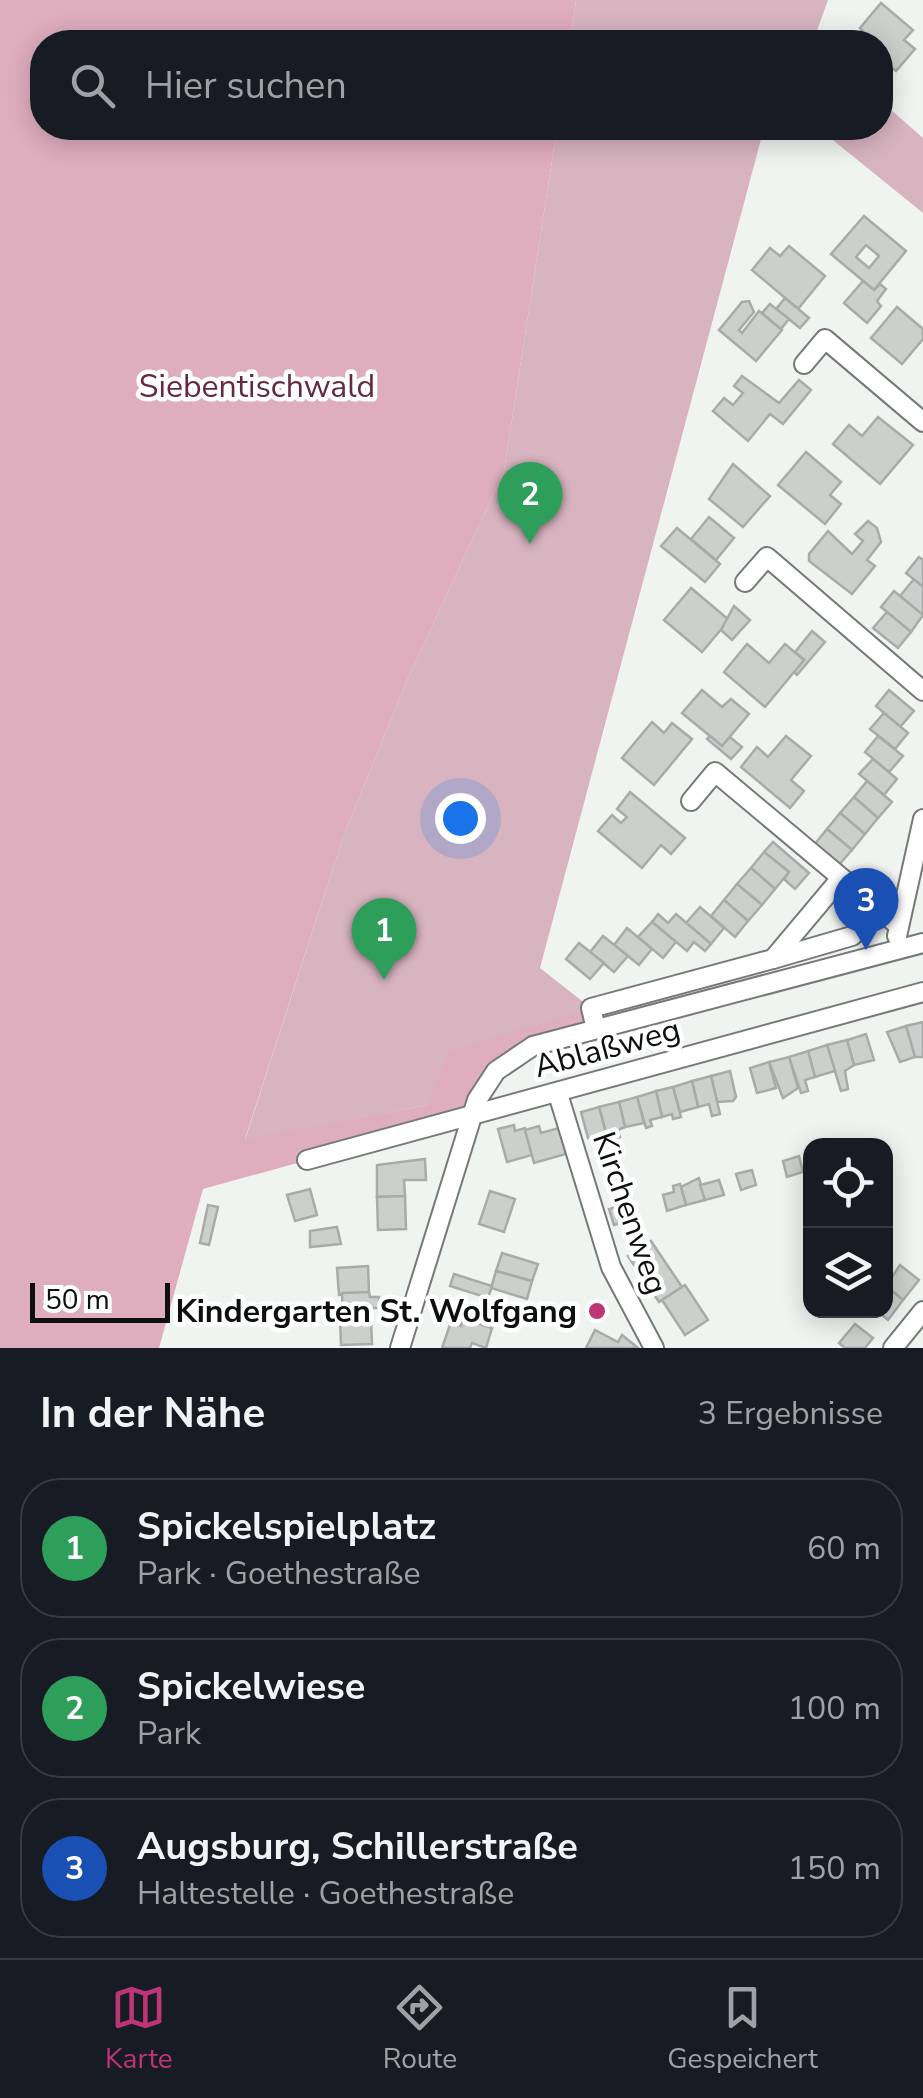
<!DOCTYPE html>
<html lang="de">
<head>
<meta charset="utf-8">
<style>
	body { margin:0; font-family:"Nunito Sans",sans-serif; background:#20242c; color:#f1f3f6 }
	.controls { position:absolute; right:30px; bottom:30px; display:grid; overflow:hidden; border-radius:20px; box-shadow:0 5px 25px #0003 }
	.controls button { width:90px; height:90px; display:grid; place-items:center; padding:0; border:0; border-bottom:2px solid #363941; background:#171b24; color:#f1f3f6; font:50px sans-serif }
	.scale { position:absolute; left:30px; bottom:25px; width:140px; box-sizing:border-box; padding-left:10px; border:5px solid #0e100f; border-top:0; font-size:28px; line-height:35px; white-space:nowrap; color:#0e100f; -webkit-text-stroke:8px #fff; paint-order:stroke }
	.you { position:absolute; left:460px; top:818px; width:35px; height:35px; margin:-25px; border:8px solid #fff; border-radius:50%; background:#1a73e8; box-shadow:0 0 0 15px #1a73e833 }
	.badge { display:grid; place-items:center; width:65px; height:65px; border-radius:50%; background:#bc3575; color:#fff; font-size:32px; font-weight:700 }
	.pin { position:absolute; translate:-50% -82px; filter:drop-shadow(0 2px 5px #0008) }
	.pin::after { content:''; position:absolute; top:52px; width:35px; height:30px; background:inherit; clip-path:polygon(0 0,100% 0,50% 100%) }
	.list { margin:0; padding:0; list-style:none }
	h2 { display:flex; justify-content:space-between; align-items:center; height:130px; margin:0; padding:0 40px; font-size:42px }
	h2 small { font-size:32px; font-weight:400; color:#9ea1a6 }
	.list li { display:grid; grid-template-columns:65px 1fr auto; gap:30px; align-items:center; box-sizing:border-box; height:140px; margin:0 20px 20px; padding:0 20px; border:2px solid #363941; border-radius:40px }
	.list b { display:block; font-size:38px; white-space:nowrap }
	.list p { margin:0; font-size:32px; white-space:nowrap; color:#9ea1a6 }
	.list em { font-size:32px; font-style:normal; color:#9ea1a6 }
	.icon { flex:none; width:55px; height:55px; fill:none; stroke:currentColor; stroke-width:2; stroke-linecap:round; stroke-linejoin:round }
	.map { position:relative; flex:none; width:923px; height:1348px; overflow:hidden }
	.search { position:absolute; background:#171b24; box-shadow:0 5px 25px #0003; left:30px; right:30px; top:30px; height:110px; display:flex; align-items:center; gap:25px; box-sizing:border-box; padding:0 35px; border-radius:40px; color:#9ea1a6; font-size:38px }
	.sheet { height:610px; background:#171b24 }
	nav { display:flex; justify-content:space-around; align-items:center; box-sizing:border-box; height:140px; border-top:2px solid #363941; background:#171b24; font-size:28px; color:#9ea1a6 }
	nav a { display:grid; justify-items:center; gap:5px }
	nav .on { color:#bc3575 }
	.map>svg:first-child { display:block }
	.green { fill:#d8b4c0 }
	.forest { fill:#deadbe }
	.building { fill:#ccd0cd; stroke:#a8aba9; stroke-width:2.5; fill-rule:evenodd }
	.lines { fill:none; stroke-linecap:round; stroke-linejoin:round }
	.minor-casing { stroke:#767977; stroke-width:22 }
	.minor { stroke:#fff; stroke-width:18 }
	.poi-dot { fill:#bc3575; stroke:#fff; stroke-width:4 }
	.labels { text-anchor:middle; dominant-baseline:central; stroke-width:9; stroke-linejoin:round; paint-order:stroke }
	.park-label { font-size:32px; fill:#642842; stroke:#fff }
	.street-label { font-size:32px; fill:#0e100f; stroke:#fff }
	.poi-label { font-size:32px; font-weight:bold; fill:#0e100f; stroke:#fff; text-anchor:end }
</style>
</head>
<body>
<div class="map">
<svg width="923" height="1348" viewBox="0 0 923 1348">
	<rect width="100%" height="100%" fill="#f0f4f1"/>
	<g class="green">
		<polygon points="576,0 828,0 813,42 570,42"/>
		<polygon points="881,101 923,138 923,213 818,128 880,128"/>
		<polygon points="557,128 764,128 540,968 591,1008 428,1105 245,1140 343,837 407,680 504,471"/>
	</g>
	<polygon class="forest" points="0,0 576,0 570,42 42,42 42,128 557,128 504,471 407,680 343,837 245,1139 428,1105 450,1051 591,1008 596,1029 513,1056 471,1115 203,1189 159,1348 0,1348"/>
	<g class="building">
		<polygon points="881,3 913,30 904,40 915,49 896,71 880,58 880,42 873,42 860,28"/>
		<path d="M864 216 906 251 874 290 831 254ZM866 245 879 256 869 268 856 257Z"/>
		<polygon points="789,246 825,276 798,309 752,270 770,248 780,256"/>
		<polygon points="863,281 874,290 880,284 886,289 877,301 881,306 867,323 844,303"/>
		<polygon points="785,298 809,318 800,328 776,309"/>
		<polygon points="749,301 754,312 739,330 742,333 759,311 782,330 756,361 719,330 742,302"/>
		<polygon points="770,304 789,319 781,329 762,313"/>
		<polygon points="897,307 923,329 923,339 902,364 871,338"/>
		<polygon points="742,376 779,403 799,380 811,390 783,424 770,414 748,441 713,411 724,398 733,405 743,393 734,386"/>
		<polygon points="878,417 913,445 880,484 833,444 849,425 862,436"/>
		<polygon points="806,452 841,482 830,495 841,504 825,524 778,485"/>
		<polygon points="733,464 770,496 743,527 709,499"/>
		<polygon points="709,517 734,538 716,560 691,539"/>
		<polygon points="868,521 877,528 881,542 867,560 875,566 852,594 809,561 809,554 828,531 852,554 863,541 855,534"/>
		<polygon points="677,528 720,564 705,582 661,546"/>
		<polygon points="919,557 923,560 923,587 906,573"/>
		<polygon points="914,579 923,587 923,615 900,596"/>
		<polygon points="691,588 729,620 702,652 664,620"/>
		<polygon points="894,591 923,615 911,632 881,607"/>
		<polygon points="734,606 750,620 732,640 721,630"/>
		<polygon points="887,612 911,632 898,648 873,628"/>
		<polygon points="812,631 825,642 797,675 794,672 804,660 795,652"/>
		<polygon points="747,644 769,663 785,644 804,660 765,707 724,672"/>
		<polygon points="702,690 722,707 731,699 749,714 722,746 682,713"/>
		<polygon points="889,690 914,711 900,727 876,706"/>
		<polygon points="884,713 908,733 895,749 870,729"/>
		<polygon points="652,722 664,733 672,723 692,739 654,785 622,758"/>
		<polygon points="710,736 722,746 730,737 742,747 731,759 707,739"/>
		<polygon points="786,736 811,756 791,780 804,791 790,808 741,767 757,747 768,757"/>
		<polygon points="878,736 903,756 889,772 865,752"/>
		<polygon points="873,759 897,779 884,795 859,774"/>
		<polygon points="867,781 892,802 878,818 854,797"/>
		<polygon points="630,792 685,838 671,854 661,845 642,868 598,831 612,815 621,823 627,817 617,809"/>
		<polygon points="854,797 878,818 865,834 840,813"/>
		<polygon points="840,813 865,834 852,850 827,829"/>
		<polygon points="827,829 852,850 838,866 814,845"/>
		<polygon points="773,842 809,873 795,889 784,879 789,872 764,852"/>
		<polygon points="764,852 789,872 775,889 751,868"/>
		<polygon points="751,868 775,889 762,905 737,884"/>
		<polygon points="737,884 762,905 748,921 724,900"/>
		<polygon points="724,900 748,921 735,937 711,916"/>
		<polygon points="700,907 724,928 711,944 686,923"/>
		<polygon points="658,914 668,923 676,914 711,944 705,951 694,942 687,951 652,922"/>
		<polygon points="652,922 676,942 663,958 638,937"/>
		<polygon points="627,928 652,949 639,965 614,945"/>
		<polygon points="603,936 628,956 614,972 590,952"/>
		<polygon points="579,943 604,963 590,979 566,959"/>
		<polygon points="923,1022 923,1057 915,1057 906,1026"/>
		<polygon points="906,1026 915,1057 900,1062 887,1032"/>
		<polygon points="866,1034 874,1060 854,1065 847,1040"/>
		<polygon points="847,1040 854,1065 845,1071 848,1089 841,1091 827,1045"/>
		<polygon points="827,1045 835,1071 815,1077 808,1051"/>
		<polygon points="808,1051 815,1077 805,1080 808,1091 801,1093 789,1057"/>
		<polygon points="789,1057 798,1088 783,1098 769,1062"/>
		<polygon points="769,1062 776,1088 757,1093 750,1068"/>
		<polygon points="730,1071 736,1097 733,1101 717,1102 711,1076"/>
		<polygon points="711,1076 720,1114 712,1116 709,1104 698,1107 692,1081"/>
		<polygon points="692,1081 698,1107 680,1112 673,1087"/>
		<polygon points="673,1087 681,1117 673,1119 672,1114 662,1117 656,1091"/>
		<polygon points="656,1091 662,1117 650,1120 652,1126 646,1128 637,1097"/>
		<polygon points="637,1097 644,1123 625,1127 619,1102"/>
		<polygon points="619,1102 625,1127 618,1130 620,1137 608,1140 599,1107"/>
		<polygon points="599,1107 606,1133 588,1138 581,1112"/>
		<polygon points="514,1125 515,1131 525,1128 532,1155 507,1162 498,1129"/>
		<polygon points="539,1126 541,1133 559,1128 566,1154 534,1163 525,1130"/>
		<polygon points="799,1156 803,1172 787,1177 783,1161"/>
		<polygon points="425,1159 426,1180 404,1180 405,1196 377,1197 377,1165"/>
		<polygon points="752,1170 756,1185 741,1190 736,1174"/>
		<polygon points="699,1178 705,1200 686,1205 681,1187"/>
		<polygon points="719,1180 724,1195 705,1200 700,1185"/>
		<polygon points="680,1184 686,1205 667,1211 663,1195 674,1192 673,1186"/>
		<polygon points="310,1189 317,1215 295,1221 287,1195"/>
		<polygon points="490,1191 515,1199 504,1232 479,1224"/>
		<polygon points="405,1196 406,1229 378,1230 377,1197"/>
		<polygon points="626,1204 631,1220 614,1225 609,1209"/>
		<polygon points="208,1205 218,1207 209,1245 200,1243"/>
		<polygon points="337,1227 341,1244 310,1247 310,1231"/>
		<polygon points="651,1241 682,1287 659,1302 628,1256"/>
		<polygon points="502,1253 538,1264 532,1281 496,1271"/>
		<polygon points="900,1265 919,1280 903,1300 886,1286"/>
		<polygon points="368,1266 369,1292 339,1295 337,1268"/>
		<polygon points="496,1271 532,1281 527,1299 491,1288"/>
		<polygon points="454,1274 492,1286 488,1298 450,1286"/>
		<polygon points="685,1285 708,1320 685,1335 662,1300"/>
		<polygon points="886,1286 903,1300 888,1320 876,1310 886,1310"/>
		<polygon points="369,1292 370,1297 379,1297 379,1308 370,1308 371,1319 343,1320 342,1293"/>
		<polygon points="340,1319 371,1319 372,1344 341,1345"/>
		<polygon points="463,1319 492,1328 486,1348 472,1343 470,1348 442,1348 451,1322 461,1326"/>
		<polygon points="855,1324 873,1338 865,1348 845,1348 839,1343"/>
		<polygon points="595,1330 618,1342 622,1335 638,1348 586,1348"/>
	</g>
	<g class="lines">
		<g class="minor-casing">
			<g id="minor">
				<polyline points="804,364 825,339 923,422"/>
				<polyline points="745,582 767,557 923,691"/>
				<polyline points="691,801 715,772 899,926"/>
				<polyline points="897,936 923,819"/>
				<polyline points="773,959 852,936 879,910"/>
				<polyline points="596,1029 591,1008 773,959 841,878"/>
				<polyline points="558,1094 611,1267 654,1348"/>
				<polyline points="307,1160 923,992"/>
				<polyline points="400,1348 477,1100 496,1071 533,1046 923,943"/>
				<polyline points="893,1348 923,1311"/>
			</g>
		</g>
		<use href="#minor" class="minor"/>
	</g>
	<circle class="poi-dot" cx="597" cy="1311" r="10"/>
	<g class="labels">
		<g class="park-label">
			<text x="257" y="386">Siebentischwald</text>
		</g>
		<g class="street-label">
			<text transform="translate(607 1048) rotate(-15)">Ablaßweg</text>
			<text transform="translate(630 1213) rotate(71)">Kirchenweg</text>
		</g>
		<g class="poi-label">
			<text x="577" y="1311">Kindergarten St. Wolfgang</text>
		</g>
	</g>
</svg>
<div class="controls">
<button><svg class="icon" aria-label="locate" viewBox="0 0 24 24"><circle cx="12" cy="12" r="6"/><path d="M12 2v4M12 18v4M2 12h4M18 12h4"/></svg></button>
<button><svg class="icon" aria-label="layers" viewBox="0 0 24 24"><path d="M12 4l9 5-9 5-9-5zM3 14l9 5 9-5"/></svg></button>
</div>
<div class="scale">50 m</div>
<div class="you"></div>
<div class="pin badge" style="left:384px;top:980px;background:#2e9e5b">1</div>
<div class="pin badge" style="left:530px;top:544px;background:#2e9e5b">2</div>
<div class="pin badge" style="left:866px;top:950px;background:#1a4fb4">3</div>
<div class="search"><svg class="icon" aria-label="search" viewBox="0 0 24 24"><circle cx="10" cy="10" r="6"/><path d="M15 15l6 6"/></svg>Hier suchen</div>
</div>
<section class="sheet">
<h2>In der Nähe<small>3 Ergebnisse</small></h2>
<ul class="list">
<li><span class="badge" style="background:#2e9e5b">1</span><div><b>Spickelspielplatz</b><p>Park · Goethestraße</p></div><em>60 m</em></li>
<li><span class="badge" style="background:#2e9e5b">2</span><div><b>Spickelwiese</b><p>Park</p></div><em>100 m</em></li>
<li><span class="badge" style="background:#1a4fb4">3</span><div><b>Augsburg, Schillerstraße</b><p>Haltestelle · Goethestraße</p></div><em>150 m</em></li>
</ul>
</section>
<nav>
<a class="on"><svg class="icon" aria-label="map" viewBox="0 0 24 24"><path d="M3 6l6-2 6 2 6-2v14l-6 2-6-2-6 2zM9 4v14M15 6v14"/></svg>Karte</a>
<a><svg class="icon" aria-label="directions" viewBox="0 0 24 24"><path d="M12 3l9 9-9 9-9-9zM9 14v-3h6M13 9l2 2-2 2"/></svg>Route</a>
<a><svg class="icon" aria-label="saved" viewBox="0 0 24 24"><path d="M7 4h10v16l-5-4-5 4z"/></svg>Gespeichert</a>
</nav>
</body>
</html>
